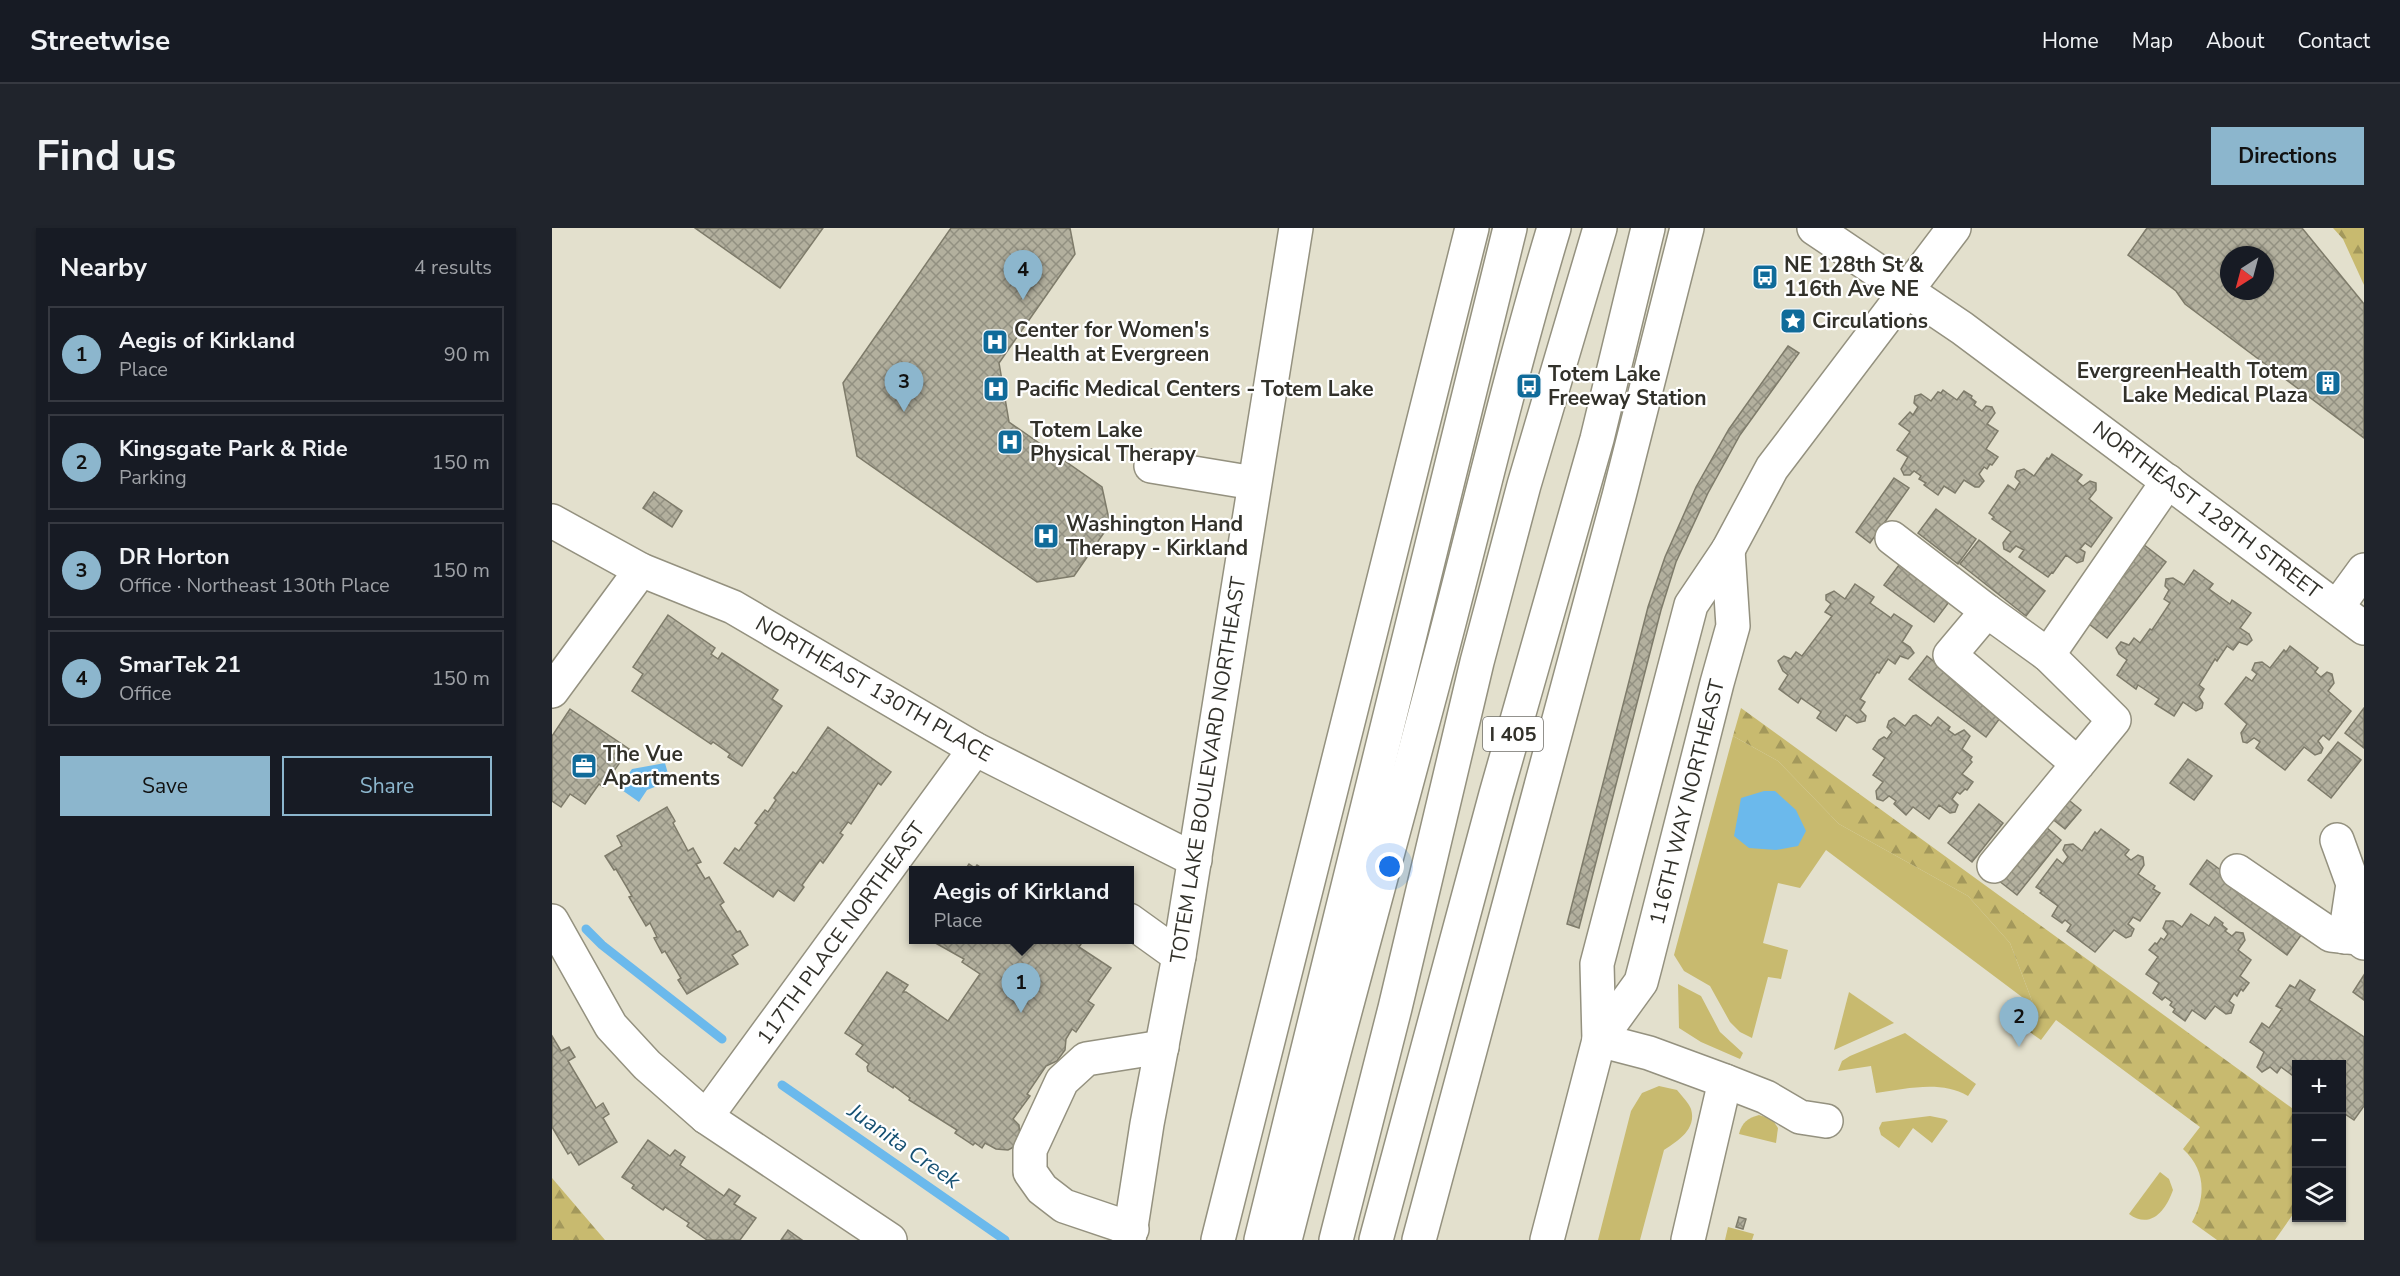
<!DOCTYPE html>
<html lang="en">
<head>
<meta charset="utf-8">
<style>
	body { margin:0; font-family:"Nunito Sans",sans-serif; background:#20242c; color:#f1f3f6 }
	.controls { position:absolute; right:18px; bottom:18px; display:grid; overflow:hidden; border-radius:0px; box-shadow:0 2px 4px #0004 }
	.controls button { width:54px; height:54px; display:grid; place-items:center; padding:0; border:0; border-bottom:2px solid #363941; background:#171b24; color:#f1f3f6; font:30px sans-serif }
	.compass { position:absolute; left:1668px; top:18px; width:54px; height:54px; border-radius:50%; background:#171b24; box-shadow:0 2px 4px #0004; rotate:216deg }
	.you { position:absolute; left:838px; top:639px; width:21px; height:21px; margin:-15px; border:4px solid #fff; border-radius:50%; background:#1a73e8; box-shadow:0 0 0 9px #1a73e833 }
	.badge { display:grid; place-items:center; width:39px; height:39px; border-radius:50%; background:#8cb6cd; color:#111; font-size:20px; font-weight:700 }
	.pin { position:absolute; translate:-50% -50px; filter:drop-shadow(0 2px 3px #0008) }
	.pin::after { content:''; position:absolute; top:32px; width:21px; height:18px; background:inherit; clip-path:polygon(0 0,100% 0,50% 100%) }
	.popup { position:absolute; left:357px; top:638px; width:225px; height:78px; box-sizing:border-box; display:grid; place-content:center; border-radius:0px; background:#171b24; filter:drop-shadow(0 2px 4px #0005); font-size:20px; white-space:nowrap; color:#9ea1a6 }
	.popup b { font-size:22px; color:#f1f3f6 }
	.popup::after { content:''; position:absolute; left:50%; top:100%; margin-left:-12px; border:12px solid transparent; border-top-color:#171b24 }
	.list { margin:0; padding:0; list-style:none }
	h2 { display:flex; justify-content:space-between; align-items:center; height:78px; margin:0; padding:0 24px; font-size:26px }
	h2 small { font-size:20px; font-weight:400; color:#9ea1a6 }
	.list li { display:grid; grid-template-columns:39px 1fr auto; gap:18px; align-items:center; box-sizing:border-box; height:96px; margin:0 12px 12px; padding:0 12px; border:2px solid #363941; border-radius:0px }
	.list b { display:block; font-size:22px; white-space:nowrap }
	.list p { margin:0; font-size:20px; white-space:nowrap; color:#9ea1a6 }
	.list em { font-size:20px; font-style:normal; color:#9ea1a6 }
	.actions { display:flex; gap:12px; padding:18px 24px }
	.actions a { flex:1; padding:14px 0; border:2px solid #8cb6cd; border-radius:0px; text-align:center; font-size:21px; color:#8cb6cd }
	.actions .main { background:#8cb6cd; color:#111 }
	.icon { flex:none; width:33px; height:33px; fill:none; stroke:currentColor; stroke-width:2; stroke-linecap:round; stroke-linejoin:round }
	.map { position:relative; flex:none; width:1812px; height:1012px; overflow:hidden; border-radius:0px }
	header { display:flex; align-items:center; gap:36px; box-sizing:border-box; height:84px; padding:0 30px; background:#171b24; border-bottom:2px solid #363941 }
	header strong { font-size:28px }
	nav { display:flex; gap:33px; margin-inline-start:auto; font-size:21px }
	.intro { display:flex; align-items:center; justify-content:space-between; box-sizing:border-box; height:144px; padding:0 36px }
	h1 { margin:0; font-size:42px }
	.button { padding:15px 27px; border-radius:0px; background:#8cb6cd; color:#111; font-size:21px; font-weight:700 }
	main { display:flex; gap:36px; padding:0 36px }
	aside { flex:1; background:#171b24; border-radius:0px; box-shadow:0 2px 4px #0004 }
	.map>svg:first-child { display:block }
	.grass { fill:#c8ba6f }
	.forest { fill:url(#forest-firs) }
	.water { fill:#6bb9ec }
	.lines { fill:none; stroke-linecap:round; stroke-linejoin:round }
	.stream { stroke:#6bb9ec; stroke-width:9 }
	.building { fill:url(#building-cross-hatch); stroke:#7e7b6a; stroke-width:1.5; fill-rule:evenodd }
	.minor-casing { stroke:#94917f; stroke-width:36 }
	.highway-casing { stroke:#94917f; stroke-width:36 }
	.minor { stroke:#fff; stroke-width:33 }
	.highway { stroke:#fff; stroke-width:33 }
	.labels { text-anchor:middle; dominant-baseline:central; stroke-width:4.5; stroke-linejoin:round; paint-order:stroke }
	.shield { fill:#fff; stroke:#706f6a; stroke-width:1.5 }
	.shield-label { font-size:20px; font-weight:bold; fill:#32312a }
	.poi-label { font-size:21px; font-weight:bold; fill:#32312a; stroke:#fff; text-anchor:start }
	.street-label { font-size:21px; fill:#32312a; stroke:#fff }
	.water-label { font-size:22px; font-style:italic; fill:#165173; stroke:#fff }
</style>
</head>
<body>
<header>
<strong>Streetwise</strong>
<nav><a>Home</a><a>Map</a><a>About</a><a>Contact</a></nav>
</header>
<div class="intro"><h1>Find us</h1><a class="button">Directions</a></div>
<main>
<aside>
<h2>Nearby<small>4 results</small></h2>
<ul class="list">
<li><span class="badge">1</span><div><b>Aegis of Kirkland</b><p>Place</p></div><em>90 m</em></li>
<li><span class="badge">2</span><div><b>Kingsgate Park &amp; Ride</b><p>Parking</p></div><em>150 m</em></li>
<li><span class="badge">3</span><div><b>DR Horton</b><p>Office · Northeast 130th Place</p></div><em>150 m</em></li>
<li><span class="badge">4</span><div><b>SmarTek 21</b><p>Office</p></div><em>150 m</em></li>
</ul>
<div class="actions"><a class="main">Save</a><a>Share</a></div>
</aside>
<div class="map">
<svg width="1812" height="1012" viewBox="0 0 1812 1012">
	<defs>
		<pattern id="forest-firs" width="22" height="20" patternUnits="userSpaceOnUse" patternTransform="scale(1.5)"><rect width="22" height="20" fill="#c8ba6f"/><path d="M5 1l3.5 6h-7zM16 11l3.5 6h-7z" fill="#a3985b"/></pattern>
		<pattern id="building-cross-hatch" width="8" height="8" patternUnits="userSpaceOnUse" patternTransform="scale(1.5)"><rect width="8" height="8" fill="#b3b09e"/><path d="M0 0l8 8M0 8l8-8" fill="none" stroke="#929081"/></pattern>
	</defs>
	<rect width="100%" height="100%" fill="#e3e0cd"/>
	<g class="grass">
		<polygon points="1181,508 1226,533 1287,596 1416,668 1458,715 1482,778 1274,622 1248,660 1226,655 1211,715 1236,722 1229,751 1216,749 1200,810 1188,804 1178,794 1158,758 1132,743 1122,727"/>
		<polygon points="1126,756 1149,768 1168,804 1191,825 1188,831 1149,814 1127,800"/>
		<polygon points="1297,764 1342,795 1282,822"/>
		<path d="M1353 805 1424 856 1416 868C1388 852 1355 861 1324 865L1319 838 1286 843 1290 833 1298 828Z"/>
		<path d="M1107 858 1125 862C1129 867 1137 875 1139 881 1145 901 1126 913 1112 922L1088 1012H1046L1079 883 1090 865Z"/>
		<path d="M1207 887 1220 891 1226 900 1224 915 1187 906C1190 894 1196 890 1207 887Z"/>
		<polygon points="1378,888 1393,891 1396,893 1380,915 1361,900 1347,920 1329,907 1327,900 1330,894"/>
		<path d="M1608 944 1617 951 1621 962C1614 982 1599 1002 1577 986Z"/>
		<polygon points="1176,999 1202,1006 1200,1012 1173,1012"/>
	</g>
	<g class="forest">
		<polygon points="1781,0 1812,0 1812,57 1791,11"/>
		<path d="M1189 480 1744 883V982L1723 1012H1665L1640 994C1654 969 1654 942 1631 921L1648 899 1504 792 1489 812 1469 798 1482 778 1458 715 1416 668 1287 596 1226 533 1181 508Z"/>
		<polygon points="0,950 53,1012 0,1012"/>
	</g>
	<g class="water">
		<polygon points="113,535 118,553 95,562 87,574 67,560 80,541"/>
		<polygon points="1212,563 1223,563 1244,582 1254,603 1246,618 1224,622 1197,620 1182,608 1189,570"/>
	</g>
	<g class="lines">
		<g class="stream">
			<polyline points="34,701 50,717 170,811"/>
			<polyline points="230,857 453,1012"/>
		</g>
	</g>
	<g class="building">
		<polygon points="143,0 271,0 228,60"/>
		<polygon points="399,0 518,0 523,26 447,135 457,194 550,259 558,296 522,348 485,354 305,228 291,155"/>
		<path d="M1595 0H1750L1812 76V210L1633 76 1624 63 1576 27ZM1677 27H1713V63H1677Z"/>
		<polygon points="1236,118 1247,125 1188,207 1156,265 1124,334 1109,382 1027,700 1015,696 1096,379 1113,329 1144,259 1177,201"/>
		<polygon points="1391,162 1405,172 1412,163 1420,168 1419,170 1424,174 1422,177 1430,183 1434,178 1440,179 1443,185 1435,196 1446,203 1434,221 1446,229 1440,237 1438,236 1435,241 1432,239 1427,246 1432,253 1427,259 1423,259 1412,252 1403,265 1392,258 1386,267 1372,257 1374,255 1367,251 1369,248 1362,243 1358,247 1352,247 1349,241 1356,229 1345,222 1358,204 1347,196 1358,184 1361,187 1366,179 1362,175 1363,168 1369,166 1379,173 1386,164 1389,165"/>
		<polygon points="1500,226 1530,247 1525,253 1531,258 1538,253 1544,255 1544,262 1537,271 1560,290 1539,319 1533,315 1528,321 1533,324 1531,333 1525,335 1514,327 1501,345 1500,344 1496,349 1467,329 1472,322 1464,318 1458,324 1452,321 1451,315 1459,304 1440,291 1442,289 1437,285 1456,257 1463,262 1468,254 1463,249 1465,243 1472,241 1482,248 1495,230 1497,231"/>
		<polygon points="1342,250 1357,260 1318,315 1304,304"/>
		<polygon points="102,264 130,283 120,299 91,280"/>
		<polygon points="1384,281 1424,311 1406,336 1366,305"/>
		<polygon points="1427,312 1493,363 1474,388 1408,336"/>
		<polygon points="1591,316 1614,334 1555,410 1532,392"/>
		<polygon points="1350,333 1400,370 1382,394 1332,357"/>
		<polygon points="1642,342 1661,356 1657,361 1678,376 1680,372 1699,385 1688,400 1697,406 1700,412 1695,417 1687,414 1681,422 1675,418 1665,433 1663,431 1647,457 1652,461 1647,469 1651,475 1650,480 1644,483 1631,474 1622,488 1603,476 1607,471 1586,457 1584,461 1565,447 1575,432 1567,426 1564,420 1569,414 1577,417 1582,410 1588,415 1598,401 1600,402 1618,375 1612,371 1617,362 1613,358 1614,351 1621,350 1632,357"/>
		<polygon points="1303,356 1322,369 1318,375 1339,390 1342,386 1360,398 1350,414 1358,419 1362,425 1356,431 1348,428 1343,436 1336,431 1327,445 1325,444 1308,471 1313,474 1308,482 1314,488 1313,493 1305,495 1294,487 1284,503 1265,490 1269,484 1249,470 1246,475 1227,461 1236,447 1231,443 1226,433 1232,428 1239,431 1244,424 1250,428 1280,388 1273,384 1279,376 1274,372 1274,367 1282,363 1293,371"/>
		<polygon points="116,387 163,420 159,426 166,431 170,425 226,462 220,471 230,478 190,538 176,529 178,526 161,514 159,516 80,463 91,446 81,439"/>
		<polygon points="1738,418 1766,440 1763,444 1769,449 1775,444 1780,446 1782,455 1776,463 1799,483 1777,512 1771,507 1766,513 1771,520 1769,525 1763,527 1752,519 1733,542 1704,520 1708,514 1702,510 1695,515 1691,514 1689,505 1695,496 1673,476 1694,449 1700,453 1705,446 1700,442 1703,435 1710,434 1718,440 1732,422 1734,424"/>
		<polygon points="1375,428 1451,486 1434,509 1357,451"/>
		<polygon points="1812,480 1812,520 1793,505"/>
		<polygon points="18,481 77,521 51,559 47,556 33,576 18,566 9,579 0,573 0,508"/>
		<polygon points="1364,487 1379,498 1386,489 1398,499 1396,502 1403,507 1412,502 1418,508 1410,521 1420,529 1418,532 1420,534 1410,546 1421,554 1415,562 1413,561 1408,566 1405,564 1400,571 1406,577 1403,584 1398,585 1387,577 1377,591 1361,579 1354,587 1342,576 1344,573 1337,568 1331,573 1325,571 1324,563 1331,554 1321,547 1333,530 1321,521 1327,512 1332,509 1335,511 1340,504 1335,499 1337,493 1342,490 1353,498 1361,488"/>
		<polygon points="276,499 339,544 329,557 326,555 299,596 296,594 288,605 291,607 271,635 268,632 250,657 252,659 242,673 226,662 221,669 172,635 183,620 187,623 206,597 203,595 213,582 216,584 224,572 222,570 241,544 244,546"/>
		<polygon points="1786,514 1809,532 1779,570 1756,552"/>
		<polygon points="1636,531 1660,548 1642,572 1618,555"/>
		<polygon points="1508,565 1529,582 1513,601 1493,585"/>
		<polygon points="1427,576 1451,595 1420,634 1396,615"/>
		<polygon points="115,579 123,593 121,595 136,623 141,620 149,634 144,636 153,651 157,649 172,674 168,677 185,704 188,703 196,717 180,727 186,736 135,766 126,752 129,750 113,723 110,725 102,710 105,709 98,695 94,698 77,669 80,668 64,641 62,642 53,628 70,618 65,608"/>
		<polygon points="1487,593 1509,612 1465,667 1442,649"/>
		<polygon points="1549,601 1577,622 1573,627 1579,632 1586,627 1591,629 1592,637 1586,646 1603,658 1601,661 1608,665 1588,693 1581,689 1576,696 1582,701 1579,708 1574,710 1562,702 1543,724 1515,703 1519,697 1513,692 1510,695 1500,688 1506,678 1488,665 1490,663 1484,659 1505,631 1511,636 1516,629 1511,622 1513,617 1521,616 1530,623 1543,604 1545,606"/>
		<polygon points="1655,632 1752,703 1735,727 1638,656"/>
		<polygon points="417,636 423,640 425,637 433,642 413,642"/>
		<polygon points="1639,686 1657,698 1663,689 1671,695 1670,697 1675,701 1673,703 1680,708 1684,704 1691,705 1693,712 1686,722 1699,732 1688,748 1697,755 1691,763 1689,761 1685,768 1682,765 1677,773 1682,777 1679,785 1674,786 1663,778 1653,791 1640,782 1633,793 1621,784 1623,781 1618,777 1620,774 1613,769 1610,772 1601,765 1607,755 1594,746 1606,729 1597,722 1603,715 1605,716 1609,710 1612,712 1616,706 1611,700 1614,693 1621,693 1630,699"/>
		<polygon points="378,712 529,712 531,713 527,719 559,740 536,773 542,777 524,804 520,801 514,811 513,822 505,833 494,838 475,866 478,868 461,891 467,897 468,910 464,918 456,922 444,921 433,915 430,920 423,915 421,917 403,905 405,902 357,872 358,870 342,858 341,860 316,843 315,839 317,836 304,826 311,817 293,805 335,744 356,757 351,764 354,764 396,793 428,746 410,734 412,731"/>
		<polygon points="1812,747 1812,772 1801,764"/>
		<polygon points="1748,752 1763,762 1757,772 1812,809 1812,878 1802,892 1790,884 1790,836 1744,836 1744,850 1729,839 1725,845 1718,839 1710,844 1705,839 1712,824 1698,814 1710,795 1717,800 1730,781 1724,778 1738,757 1743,760"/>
		<polygon points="0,808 9,823 17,819 23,829 16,833 44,880 51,875 57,886 51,890 65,914 27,937 19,924 16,926 0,899"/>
		<polygon points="96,912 118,928 123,922 133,929 128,937 172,968 177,961 188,968 182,976 204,990 188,1012 155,1012 135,998 137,995 113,979 111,982 80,960 82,957 70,949"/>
		<polygon points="1187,989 1194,991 1191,1001 1184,999"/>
		<polygon points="236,1002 250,1012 229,1012"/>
	</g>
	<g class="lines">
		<g class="minor-casing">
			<g id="minor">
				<polyline points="1262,0 1410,100 1812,400"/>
				<polyline points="599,238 702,255"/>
				<polyline points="0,293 89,342 181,379 423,521 643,632"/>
				<polyline points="1340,310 1435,383"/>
				<polyline points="1785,379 1812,342"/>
				<polyline points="1496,427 1616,253"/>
				<polyline points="0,463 89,342"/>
				<polyline points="1785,612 1801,656 1793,709"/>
				<polyline points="1442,638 1562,492 1496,427 1435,383 1398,427 1526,536"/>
				<polyline points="1685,643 1779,707 1806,710 1812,715"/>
				<polyline points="577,692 627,728"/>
				<polyline points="0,693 59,798 95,837 154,889 338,1012"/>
				<polyline points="1047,812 1089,754 1094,735 1165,455 1181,398 1176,322"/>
				<polyline points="1047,812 1097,825 1173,853 1214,869 1248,889 1274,893"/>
				<polyline points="154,889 423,521"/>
				<polyline points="580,1001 512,978 490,961 478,944 478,922 510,853 534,831 610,819"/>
				<polyline points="577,1012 595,896 627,728 744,0"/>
				<polyline points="995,1012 1047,812 1045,736 1139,377 1176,322 1220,240 1402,0"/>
				<polyline points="1136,1012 1173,853"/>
			</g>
		</g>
		<g class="highway-casing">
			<g id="highway">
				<polyline points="666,1012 920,0"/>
				<polyline points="709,1012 958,0"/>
				<path d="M733 1012C783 815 838 619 890 422 927 281 960 139 1002 0"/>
				<polyline points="784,1012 843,780 925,434 972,257 1048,0"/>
				<polyline points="824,1012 944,566 1045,211 1096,0"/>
				<polyline points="867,1012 1067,268 1135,0"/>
			</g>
		</g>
		<use href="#minor" class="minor"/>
		<use href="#highway" class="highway"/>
	</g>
	<defs>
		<g id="bus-square" transform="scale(1.35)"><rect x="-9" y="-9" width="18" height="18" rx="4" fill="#106b9a" stroke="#fff"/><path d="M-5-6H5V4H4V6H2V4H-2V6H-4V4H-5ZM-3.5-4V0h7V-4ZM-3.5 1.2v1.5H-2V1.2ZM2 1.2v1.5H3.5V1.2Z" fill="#fff"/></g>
		<g id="sight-square" transform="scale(1.35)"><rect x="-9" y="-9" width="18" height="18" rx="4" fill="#106b9a" stroke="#fff"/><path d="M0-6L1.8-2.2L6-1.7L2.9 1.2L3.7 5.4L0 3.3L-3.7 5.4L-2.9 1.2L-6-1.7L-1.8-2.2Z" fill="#fff"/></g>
		<g id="hospital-square" transform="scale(1.35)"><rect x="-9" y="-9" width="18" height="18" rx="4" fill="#106b9a" stroke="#fff"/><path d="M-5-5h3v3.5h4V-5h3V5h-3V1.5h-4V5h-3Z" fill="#fff"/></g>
		<g id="building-square" transform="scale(1.35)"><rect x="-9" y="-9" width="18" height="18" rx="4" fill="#106b9a" stroke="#fff"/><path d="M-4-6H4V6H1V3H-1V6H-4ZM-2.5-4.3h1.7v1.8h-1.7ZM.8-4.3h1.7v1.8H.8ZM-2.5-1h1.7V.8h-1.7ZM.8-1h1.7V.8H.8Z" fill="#fff"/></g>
		<g id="office-square" transform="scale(1.35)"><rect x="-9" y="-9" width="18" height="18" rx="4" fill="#106b9a" stroke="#fff"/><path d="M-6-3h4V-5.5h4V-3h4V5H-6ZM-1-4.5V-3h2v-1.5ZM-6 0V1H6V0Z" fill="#fff"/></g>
	</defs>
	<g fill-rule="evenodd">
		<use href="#bus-square" x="1213" y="49"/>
		<use href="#sight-square" x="1241" y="93"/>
		<use href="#hospital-square" x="443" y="114"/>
		<use href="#building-square" x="1776" y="155"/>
		<use href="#bus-square" x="977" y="158"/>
		<use href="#hospital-square" x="444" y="161"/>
		<use href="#hospital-square" x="458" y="214"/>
		<use href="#hospital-square" x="494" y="308"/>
		<use href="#office-square" x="32" y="538"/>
	</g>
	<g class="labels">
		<rect class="shield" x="931" y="489" width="60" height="34" rx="4.5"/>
		<g class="shield-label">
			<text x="961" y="506">I 405</text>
		</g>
		<g class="poi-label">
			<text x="1232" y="37">NE 128th St &amp;<tspan x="1232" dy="24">116th Ave NE</tspan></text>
			<text x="1260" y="93">Circulations</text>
			<text x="462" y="102">Center for Women's<tspan x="462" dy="24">Health at Evergreen</tspan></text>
			<text x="1756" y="143" text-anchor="end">EvergreenHealth Totem<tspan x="1756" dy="24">Lake Medical Plaza</tspan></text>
			<text x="996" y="146">Totem Lake<tspan x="996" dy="24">Freeway Station</tspan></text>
			<text x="464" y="161">Pacific Medical Centers - Totem Lake</text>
			<text x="478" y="202">Totem Lake<tspan x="478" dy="24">Physical Therapy</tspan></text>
			<text x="514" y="296">Washington Hand<tspan x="514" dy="24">Therapy - Kirkland</tspan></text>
			<text x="51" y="526">The Vue<tspan x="51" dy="24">Apartments</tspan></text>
		</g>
		<g class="street-label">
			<text transform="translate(1655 282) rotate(37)">NORTHEAST 128TH STREET</text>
			<text transform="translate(322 461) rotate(30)">NORTHEAST 130TH PLACE</text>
			<text transform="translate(656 542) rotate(-81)">TOTEM LAKE BOULEVARD NORTHEAST</text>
			<text transform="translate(1135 574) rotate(-76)">116TH WAY NORTHEAST</text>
			<text transform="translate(289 705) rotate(-54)">117TH PLACE NORTHEAST</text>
		</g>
		<g class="water-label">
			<text transform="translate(352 918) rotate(35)">Juanita Creek</text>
		</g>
	</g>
</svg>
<div class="controls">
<button>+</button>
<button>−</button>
<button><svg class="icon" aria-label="layers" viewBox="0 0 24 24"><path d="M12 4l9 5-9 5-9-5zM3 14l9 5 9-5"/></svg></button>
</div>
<svg class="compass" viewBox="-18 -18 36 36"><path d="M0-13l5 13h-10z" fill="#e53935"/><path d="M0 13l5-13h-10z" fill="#9ea1a6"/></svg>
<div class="you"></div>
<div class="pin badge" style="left:469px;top:785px">1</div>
<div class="popup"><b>Aegis of Kirkland</b>Place</div>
<div class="pin badge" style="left:1467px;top:819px">2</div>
<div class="pin badge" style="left:352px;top:184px">3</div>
<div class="pin badge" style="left:471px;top:72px">4</div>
</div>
</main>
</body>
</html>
